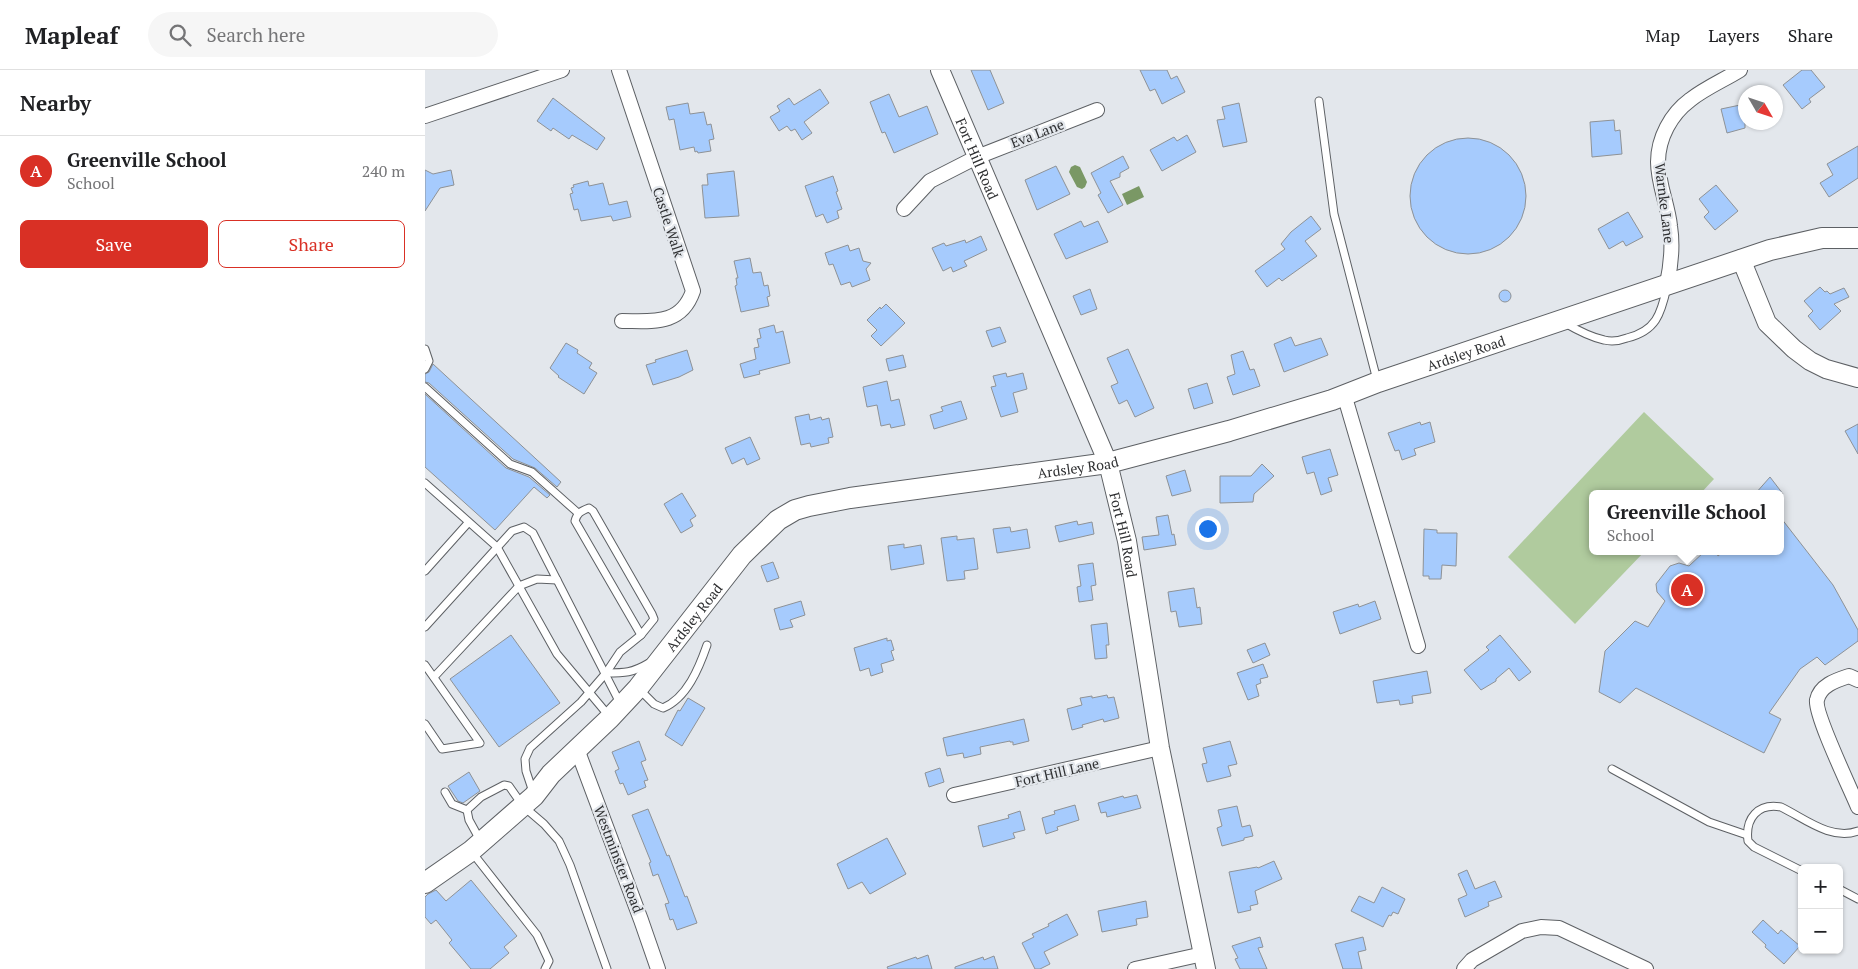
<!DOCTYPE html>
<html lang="en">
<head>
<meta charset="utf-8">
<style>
	body { margin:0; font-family:"PT Serif",serif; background:#f6f6f6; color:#202124 }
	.controls { position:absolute; right:15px; bottom:15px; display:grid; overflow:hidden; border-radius:8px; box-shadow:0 1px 4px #0004 }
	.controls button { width:45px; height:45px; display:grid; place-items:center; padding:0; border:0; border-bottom:1px solid #e0e0e0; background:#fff; color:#202124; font:25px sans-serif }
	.compass { position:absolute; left:1313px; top:15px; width:45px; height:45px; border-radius:50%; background:#fff; box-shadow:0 1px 4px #0004; rotate:129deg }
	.you { position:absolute; left:782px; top:458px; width:18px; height:18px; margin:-12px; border:4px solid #fff; border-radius:50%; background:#1a73e8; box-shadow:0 0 0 8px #1a73e833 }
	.badge { display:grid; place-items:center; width:32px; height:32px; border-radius:50%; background:#d93025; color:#fff; font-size:16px; font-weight:700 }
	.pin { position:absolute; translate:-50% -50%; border:2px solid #fff; box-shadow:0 1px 5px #0006 }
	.popup { position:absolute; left:1164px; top:420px; width:195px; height:65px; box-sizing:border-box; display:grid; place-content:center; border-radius:8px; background:#fff; filter:drop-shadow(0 1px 4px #0005); font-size:16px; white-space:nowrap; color:#757577 }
	.popup b { font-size:19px; color:#202124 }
	.popup::after { content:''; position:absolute; left:50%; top:100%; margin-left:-10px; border:10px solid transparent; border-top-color:#fff }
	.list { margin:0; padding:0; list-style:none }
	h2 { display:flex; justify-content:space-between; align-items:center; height:65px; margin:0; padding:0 20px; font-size:21px }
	h2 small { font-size:16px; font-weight:400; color:#757577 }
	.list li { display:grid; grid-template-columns:32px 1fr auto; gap:15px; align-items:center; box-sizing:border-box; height:70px; padding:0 20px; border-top:1px solid #e0e0e0 }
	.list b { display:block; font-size:19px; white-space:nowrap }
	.list p { margin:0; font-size:16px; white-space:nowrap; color:#757577 }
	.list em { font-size:16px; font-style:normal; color:#757577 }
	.actions { display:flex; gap:10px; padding:15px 20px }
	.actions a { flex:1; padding:11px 0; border:1px solid #d93025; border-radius:8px; text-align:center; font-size:18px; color:#d93025 }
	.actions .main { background:#d93025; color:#fff }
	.icon { flex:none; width:28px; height:28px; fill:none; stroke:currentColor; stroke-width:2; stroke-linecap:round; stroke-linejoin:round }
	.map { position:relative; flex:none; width:1433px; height:899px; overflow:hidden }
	header { display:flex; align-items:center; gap:30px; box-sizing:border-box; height:70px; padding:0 25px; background:#fff; border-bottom:1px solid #e0e0e0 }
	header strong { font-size:24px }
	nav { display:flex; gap:28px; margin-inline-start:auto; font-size:18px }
	.search { width:350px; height:45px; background:#f6f6f6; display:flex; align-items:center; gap:12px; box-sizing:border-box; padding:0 18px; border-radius:28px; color:#757577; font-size:19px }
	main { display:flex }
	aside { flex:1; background:#fff }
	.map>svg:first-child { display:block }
	.green { fill:#b0cb9e }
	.water { fill:#7a9865 }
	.building { fill:#a6cbfd; stroke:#8e9296 }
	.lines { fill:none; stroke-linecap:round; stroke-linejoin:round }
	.service-casing { stroke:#5d6064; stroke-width:9 }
	.minor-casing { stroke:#5d6064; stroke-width:16 }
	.tertiary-casing { stroke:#5d6064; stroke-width:20 }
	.secondary-casing { stroke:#5d6064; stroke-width:22 }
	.service { stroke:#fff; stroke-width:7 }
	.minor { stroke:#fff; stroke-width:14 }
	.tertiary { stroke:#fff; stroke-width:18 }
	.secondary { stroke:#fff; stroke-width:20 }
	.labels { text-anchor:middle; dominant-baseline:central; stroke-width:4.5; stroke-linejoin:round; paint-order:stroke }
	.street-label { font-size:14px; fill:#2f3032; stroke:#e3e7ec }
</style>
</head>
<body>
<header>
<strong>Mapleaf</strong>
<div class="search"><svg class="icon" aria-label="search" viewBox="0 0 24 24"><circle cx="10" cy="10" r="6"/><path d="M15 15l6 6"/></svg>Search here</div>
<nav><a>Map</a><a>Layers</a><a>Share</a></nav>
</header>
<main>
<aside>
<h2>Nearby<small></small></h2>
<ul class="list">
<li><span class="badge">A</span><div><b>Greenville School</b><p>School</p></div><em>240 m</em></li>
</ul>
<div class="actions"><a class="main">Save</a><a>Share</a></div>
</aside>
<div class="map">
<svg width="1433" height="899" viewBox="0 0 1433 899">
	<rect width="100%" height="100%" fill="#e3e7ec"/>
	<polygon class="green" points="1219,342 1289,409 1275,424 1168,424 1168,481 1220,481 1150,554 1083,487"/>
	<g class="water">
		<polygon points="650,95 655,97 662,112 660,117 657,119 652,117 644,102 646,97"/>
		<polygon points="714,116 719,127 702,135 697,124"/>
	</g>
	<g class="building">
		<polygon points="546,0 565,0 579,33 563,40"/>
		<polygon points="715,0 742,0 746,9 752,6 760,22 737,34 730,19 725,21"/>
		<polygon points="1377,0 1386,0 1400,17 1384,29 1386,32 1377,39 1358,15"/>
		<polygon points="395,19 404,33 379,52 387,63 377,70 370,59 366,61 362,56 354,61 345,47 355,41 352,36 364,28 369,35"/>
		<polygon points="464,24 474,47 502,36 513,64 469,83 460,62 457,63 445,32"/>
		<polygon points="128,28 180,68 172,80 147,65 144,69 128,58 126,61 112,51"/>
		<polygon points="263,33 265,44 279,42 282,55 286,54 289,69 284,70 286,81 273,83 272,81 270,82 269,77 255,80 249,49 244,50 241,37"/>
		<polygon points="814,33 822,72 798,77 792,50 800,49 797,37"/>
		<polygon points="1320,34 1320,58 1302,63 1296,39"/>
		<polygon points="1189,50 1190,61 1195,60 1197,84 1167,87 1165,52"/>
		<polygon points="762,65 771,82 737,101 725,80 749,67 752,71"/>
		<circle cx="1043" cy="126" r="58"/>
		<polygon points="1433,76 1433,108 1404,127 1395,113 1408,105 1402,94"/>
		<polygon points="698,86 704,98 695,103 695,107 685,111 698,135 683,143 673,125 676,123 666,103"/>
		<polygon points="631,96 645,124 612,140 600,110"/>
		<polygon points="0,100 8,104 26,100 29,115 15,118 0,141"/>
		<polygon points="309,101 314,146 280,148 277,115 283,115 282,104"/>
		<polygon points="408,106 413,121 411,122 417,139 412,141 414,148 402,153 398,144 391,147 380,116"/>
		<polygon points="163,111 164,116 178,113 184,135 202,131 206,147 188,151 186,146 156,151 153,139 149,140 145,124 148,123 146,118 149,117 148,115"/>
		<polygon points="1291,115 1313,141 1290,160 1279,147 1284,142 1274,129"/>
		<polygon points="1203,142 1218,167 1201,176 1198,171 1184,179 1173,159"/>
		<polygon points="886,146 896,159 880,171 892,186 857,211 854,208 842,217 830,201 860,179 856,174 866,162"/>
		<polygon points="656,151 659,157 673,151 683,172 641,189 629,164"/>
		<polygon points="556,166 562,180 539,191 542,196 528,202 526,197 518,201 507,178 519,173 521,176 540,170 541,173"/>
		<polygon points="423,175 425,181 434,178 438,191 446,193 441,199 445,210 427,217 425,212 416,215 408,194 404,195 400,183"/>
		<polygon points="325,188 328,203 336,202 339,216 343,215 345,226 342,227 344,236 316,242 310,216 312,215 311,208 313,208 309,191"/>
		<polygon points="1395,217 1400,222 1402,221 1405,224 1419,218 1424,227 1409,234 1416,241 1395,260 1383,246 1388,241 1379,231"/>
		<polygon points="665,219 672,239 656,245 648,226"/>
		<circle cx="1080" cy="226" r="6"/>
		<polygon points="461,234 480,253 456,276 446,266 452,260 442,250 455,237 456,239"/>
		<polygon points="349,255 351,263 358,261 365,293 334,301 335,304 319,308 315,294 331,289 329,278 334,277 332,269 336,268 334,259"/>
		<polygon points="575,257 581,272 567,277 561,261"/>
		<polygon points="866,267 870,276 896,268 903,285 859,302 849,274"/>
		<polygon points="141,273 153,280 152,283 167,293 164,298 172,303 159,324 133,307 134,306 125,298"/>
		<polygon points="703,279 729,338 710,347 702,330 694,334 686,316 693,313 682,288"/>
		<polygon points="262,280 268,300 254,307 228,315 221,295 231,292 230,290"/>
		<polygon points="818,281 825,300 829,299 835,316 808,325 802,307 810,304 806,285"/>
		<polygon points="478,285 481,297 464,301 461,289"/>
		<polygon points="8,294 136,412 132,417 110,398 88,389 4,313 0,312 0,304 4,302"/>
		<polygon points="581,303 582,307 598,303 602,319 588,323 593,342 576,347 566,317 571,316 568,306"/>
		<polygon points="462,311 466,331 474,329 480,355 466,358 465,354 456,356 452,335 442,337 438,317"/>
		<polygon points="782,313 788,333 769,339 763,319"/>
		<polygon points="0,324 81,398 104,407 125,425 122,428 109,417 70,460 0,397"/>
		<polygon points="536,331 542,349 509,359 505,345 518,341 516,337"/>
		<polygon points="384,344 385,350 396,347 397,350 404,348 408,367 403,368 404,373 386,377 385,373 376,375 370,347"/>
		<polygon points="995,352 996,355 1005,352 1010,372 989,379 991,385 977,390 974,380 970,381 963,363"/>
		<polygon points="1433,354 1433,384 1420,361"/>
		<polygon points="325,367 335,389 322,395 319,388 307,394 300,378"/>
		<polygon points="905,379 913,405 903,408 907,421 896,425 889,402 882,404 877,387"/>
		<polygon points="837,394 849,406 829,424 828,432 795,433 795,406 826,406"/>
		<polygon points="760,400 766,421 747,426 741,406"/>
		<polygon points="1345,407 1358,424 1330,424"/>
		<polygon points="257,423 271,446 265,450 268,456 256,463 239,434"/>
		<polygon points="743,445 747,465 749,464 751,475 719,480 717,467 734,465 731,447"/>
		<polygon points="1356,448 1408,515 1433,560 1433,571 1400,595 1392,587 1375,599 1344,643 1356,649 1339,683 1211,618 1195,633 1174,622 1180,581 1210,551 1223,557 1240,531 1232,522 1231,514 1245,496 1254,493 1264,496 1280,481 1290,481 1293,486 1299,481 1356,481"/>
		<polygon points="652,451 653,455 667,452 669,464 634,472 630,456"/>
		<polygon points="585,457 586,462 602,459 605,478 572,483 568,459"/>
		<polygon points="999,459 1012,460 1012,463 1032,463 1031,496 1017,495 1016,509 1004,509 1004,506 998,506"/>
		<polygon points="532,466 532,470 549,468 553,499 539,501 540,509 522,511 516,468"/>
		<polygon points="479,474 479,478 496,475 499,494 466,500 463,476"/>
		<polygon points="348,492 354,508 342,512 336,496"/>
		<polygon points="668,493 671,515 666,516 668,530 654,532 652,517 656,516 653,495"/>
		<polygon points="769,518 772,538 775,537 777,554 754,557 751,541 746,542 743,522"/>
		<polygon points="376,531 380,545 365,550 368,557 355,560 349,539"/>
		<polygon points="950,531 956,549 915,564 908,542 933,534 934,537"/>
		<polygon points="682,553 684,575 681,575 682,588 670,589 666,555"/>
		<polygon points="86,565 135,633 74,677 25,609"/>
		<polygon points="1075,565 1106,602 1094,611 1084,598 1071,609 1071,611 1056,620 1039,600 1064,580 1061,577"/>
		<polygon points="462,568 462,571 466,570 469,580 466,581 469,590 456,594 458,602 446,606 444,598 435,601 429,578"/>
		<polygon points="840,573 845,585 828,593 822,580"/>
		<polygon points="838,594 843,607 835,609 836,613 831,615 834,626 823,630 812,603"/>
		<polygon points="1002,601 1006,623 987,626 988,633 975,635 974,630 952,633 948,611"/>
		<polygon points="682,625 683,628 689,627 694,648 679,652 678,649 657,655 658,657 647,660 642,639 657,635 655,628 667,626 667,628"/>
		<polygon points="263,628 280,638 257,676 240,665 253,640 255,641"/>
		<polygon points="599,649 604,671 588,675 588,672 585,672 585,671 555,677 556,684 539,688 538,683 522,686 518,668"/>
		<polygon points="214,671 221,690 216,692 223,710 219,711 221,717 203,725 198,713 195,714 190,701 194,699 187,682"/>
		<polygon points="805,671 812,694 803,696 806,706 782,712 777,694 782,693 778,678"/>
		<polygon points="515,698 519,712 504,717 500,703"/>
		<polygon points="44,702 55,721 38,733 33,731 23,716"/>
		<polygon points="712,725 716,738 682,747 681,742 676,743 673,733 698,726 699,728"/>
		<polygon points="650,735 654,750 632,757 633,760 621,764 617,748 630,744 629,741"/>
		<polygon points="812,736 817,757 825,755 828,766 819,768 819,770 797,776 792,758 797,756 793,740"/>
		<polygon points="223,739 242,786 244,785 260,827 262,826 272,853 252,860 248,849 245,850 240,834 244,833 233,804 228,806 224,793 226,792 207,745"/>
		<polygon points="595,741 600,760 588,763 590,768 558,777 553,756 584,748 583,745"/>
		<polygon points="462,768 481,804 445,824 437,812 423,819 412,794"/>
		<polygon points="849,791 857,809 830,821 833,834 825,836 826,840 813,843 804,802 832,797 833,798"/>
		<polygon points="1042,800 1050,819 1070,811 1077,827 1063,832 1064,836 1040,847 1033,829 1042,825 1033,804"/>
		<polygon points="46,810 92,866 79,877 84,883 65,899 46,899 24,873 27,870 11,850 6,854 0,847 0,827 3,824 11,820 21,831"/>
		<polygon points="957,817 980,829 973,844 968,842 966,846 964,845 958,857 926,841 934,826 949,833"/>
		<polygon points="721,831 723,847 711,849 712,855 677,862 673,841"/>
		<polygon points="642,844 653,865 619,882 625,894 615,899 610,899 597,873 609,867 607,864 624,856 623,854"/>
		<polygon points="1338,850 1353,864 1356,860 1375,876 1359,894 1340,877 1341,875 1327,862"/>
		<polygon points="835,867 838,877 833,878 842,899 815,899 810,889 813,888 807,876"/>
		<polygon points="938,867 941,880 933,882 937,899 918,899 910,874"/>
		<polygon points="503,885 507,899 463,899 462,897 491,887 492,889"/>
		<polygon points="569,886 573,899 530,899 530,897 558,887 559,890"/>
	</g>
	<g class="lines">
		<g class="service-casing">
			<g id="service">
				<polyline points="894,31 909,144 952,310"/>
				<path d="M1140 253C1152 260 1165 267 1179 270 1187 272 1194 271 1202 268 1231 261 1236 244 1242 217"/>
				<polyline points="0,279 4,291 0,299"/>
				<polyline points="0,317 85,394 107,402 153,443"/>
				<polyline points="0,413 72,477 132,584 184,646"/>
				<path d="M164 438 168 441 227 544 229 549 216 565 150 451C152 443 156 441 164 438Z"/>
				<polyline points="0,501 43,453"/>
				<polyline points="0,557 87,461 99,457 108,463 195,633"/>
				<polyline points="0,595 55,673 17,679 0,654"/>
				<path d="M181 603C200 603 207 603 224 593"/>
				<polyline points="9,607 94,516 112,509 132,510"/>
				<path d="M214 619 229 634 238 638C262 628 274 598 282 575"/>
				<polyline points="1187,699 1284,752 1322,765"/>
				<polyline points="20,722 27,734 42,740"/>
				<polyline points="108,722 101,701 100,689 105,678 156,632 181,603 195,582 216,565"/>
				<polyline points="55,770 44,750 42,740 56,727 79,715 84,716 98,736 119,754 134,771 145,795 182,899"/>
				<polyline points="46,781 112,865 124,891 120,899"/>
				<path d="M1377 801 1329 777 1323 771C1320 748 1333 733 1356 737 1379 748 1406 771 1433 761"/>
				<polyline points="1414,819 1433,829"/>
			</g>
		</g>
		<g class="minor-casing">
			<g id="minor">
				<path d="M194 0 268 221C256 256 227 251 197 251"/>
				<polyline points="0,46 137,0"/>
				<polyline points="479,139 505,111 552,87 672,40"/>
				<path d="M1242 214C1246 195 1248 175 1245 156 1243 135 1233 114 1233 92 1233 68 1246 44 1265 30 1280 18 1299 10 1315 0"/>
				<polyline points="919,324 993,576"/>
				<path d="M1433 610 1424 606C1412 610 1395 615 1392 630 1389 643 1426 720 1433 737"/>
				<polyline points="152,679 216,850 233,899"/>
				<polyline points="529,725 735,678"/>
				<polyline points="710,899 778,884"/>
				<polyline points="1039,899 1047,890 1097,861 1116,857 1134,858 1221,899"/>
			</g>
		</g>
		<g class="tertiary-casing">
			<g id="tertiary">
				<path id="s1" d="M515 0 683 393 702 471 735 678 781 899"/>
				<polyline points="1316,189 1342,253 1369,279 1385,291 1401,299 1433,308"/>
			</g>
		</g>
		<g class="secondary-casing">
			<g id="secondary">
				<path id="s2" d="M0 813 46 781 109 726 126 704 185 648 213 618 317 485 353 450 370 440 384 436 425 428 683 393 804 361 907 330 953 312 1345 180 1397 168H1433"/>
			</g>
		</g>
		<use href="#service" class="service"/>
		<use href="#minor" class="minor"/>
		<use href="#tertiary" class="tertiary"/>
		<use href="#secondary" class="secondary"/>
	</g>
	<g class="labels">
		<g class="street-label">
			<text transform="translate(612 63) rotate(-21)">Eva Lane</text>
			<text stroke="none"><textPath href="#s1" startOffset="96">Fort Hill Road</textPath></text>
			<text transform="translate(1240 133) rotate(83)">Warnke Lane</text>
			<text transform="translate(244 152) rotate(72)">Castle Walk</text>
			<text stroke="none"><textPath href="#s2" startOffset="1220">Ardsley Road</textPath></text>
			<text stroke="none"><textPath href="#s2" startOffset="815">Ardsley Road</textPath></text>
			<text stroke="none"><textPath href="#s1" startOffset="501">Fort Hill Road</textPath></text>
			<text stroke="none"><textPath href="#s2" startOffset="380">Ardsley Road</textPath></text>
			<text transform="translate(632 702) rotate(-13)">Fort Hill Lane</text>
			<text transform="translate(194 789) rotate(69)">Westminster Road</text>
		</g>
	</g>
</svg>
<div class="controls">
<button>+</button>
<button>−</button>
</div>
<svg class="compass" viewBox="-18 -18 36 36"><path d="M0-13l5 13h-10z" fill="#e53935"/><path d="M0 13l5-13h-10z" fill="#757577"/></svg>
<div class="you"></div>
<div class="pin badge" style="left:1262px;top:520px">A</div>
<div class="popup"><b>Greenville School</b>School</div>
</div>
</main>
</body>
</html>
